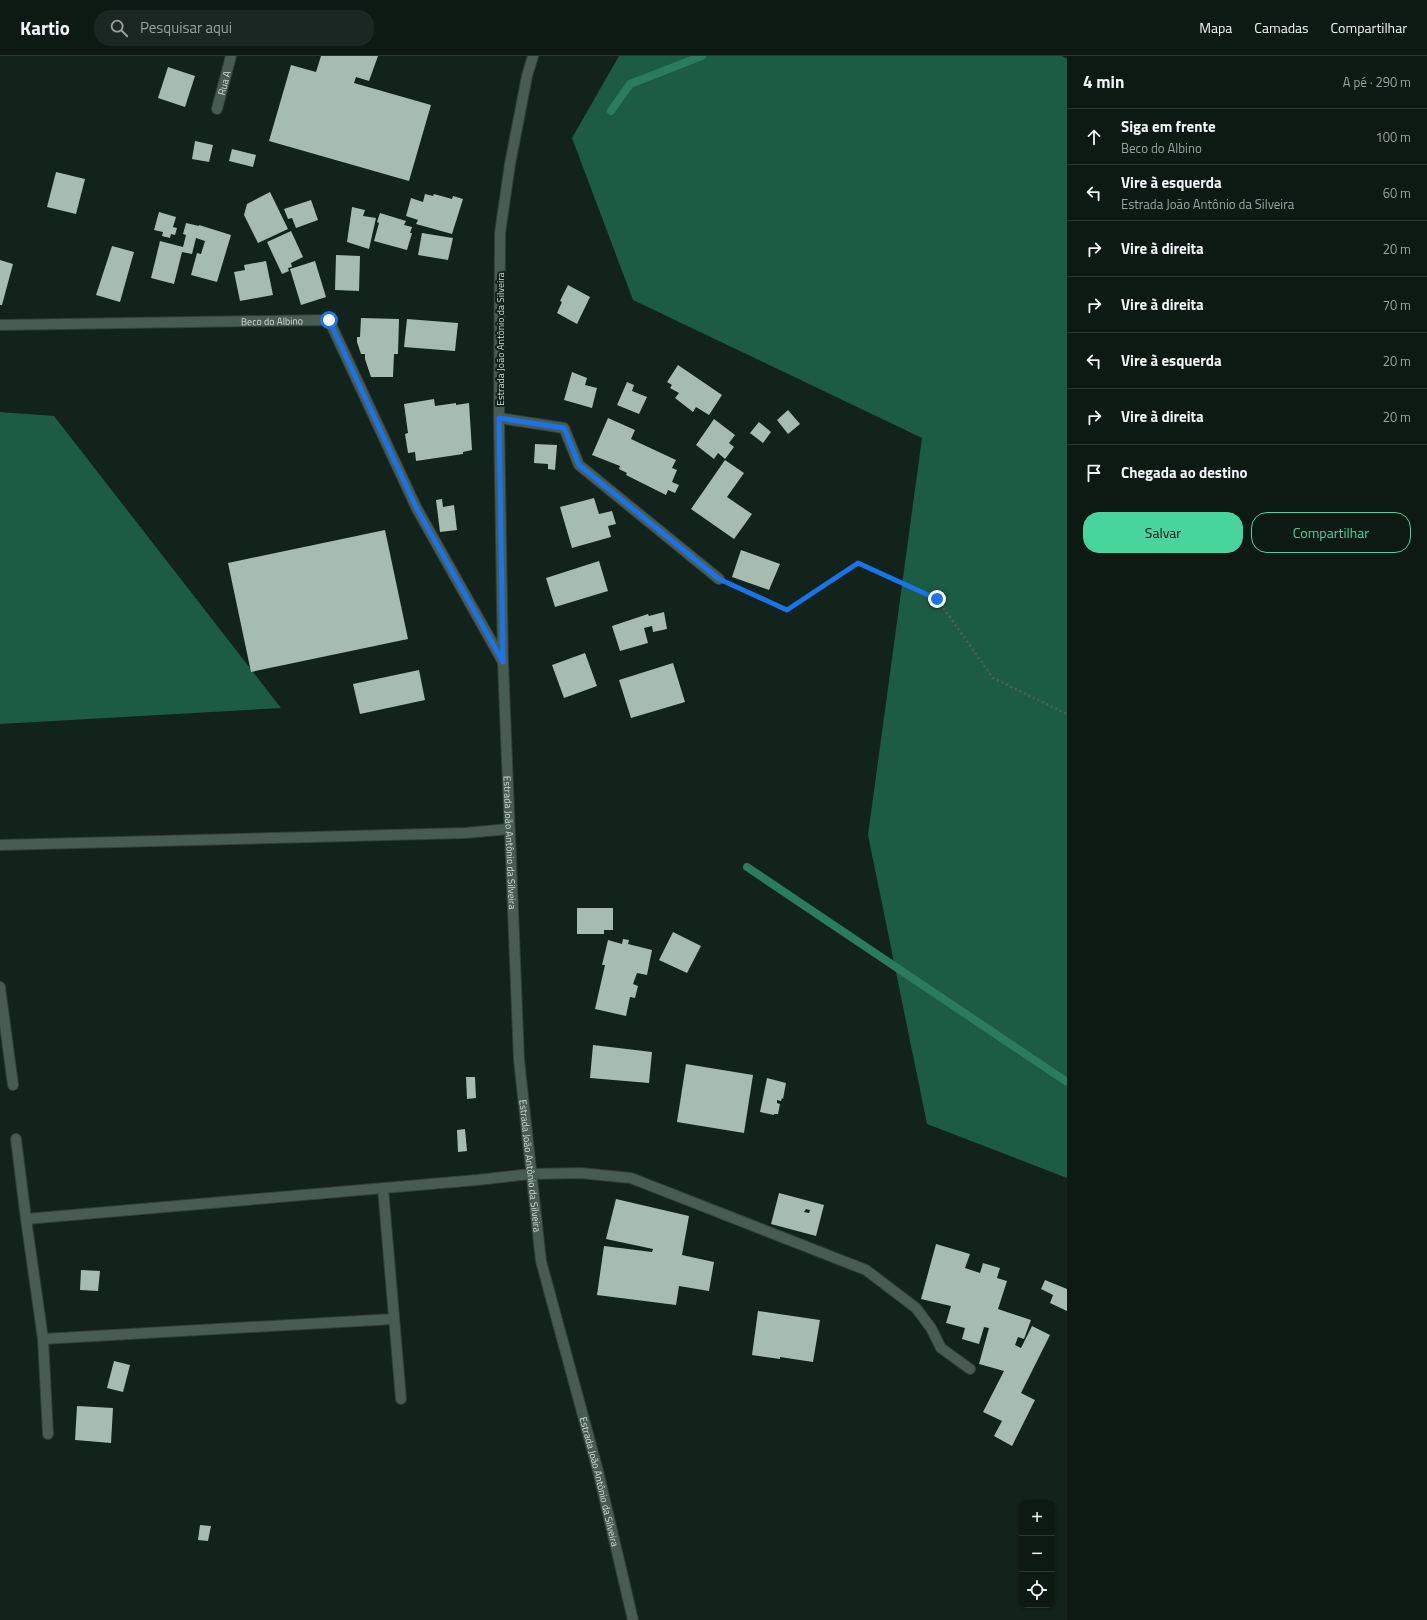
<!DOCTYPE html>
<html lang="pt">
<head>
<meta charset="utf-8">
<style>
	body { margin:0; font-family:"Titillium Web",sans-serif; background:#1b2722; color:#f1f3f6 }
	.controls { position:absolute; right:12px; bottom:12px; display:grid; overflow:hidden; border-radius:8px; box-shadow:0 1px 3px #0004 }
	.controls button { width:36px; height:36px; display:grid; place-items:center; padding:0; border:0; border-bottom:1px solid #2d3834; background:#0d1a14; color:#f1f3f6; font:20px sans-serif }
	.stop { position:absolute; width:12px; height:12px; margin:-9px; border:3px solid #1a73e8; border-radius:50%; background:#fff }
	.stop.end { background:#1a73e8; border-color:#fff; box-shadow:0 1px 4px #0008 }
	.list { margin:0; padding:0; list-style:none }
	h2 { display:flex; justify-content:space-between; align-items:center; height:52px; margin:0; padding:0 16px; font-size:17px }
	h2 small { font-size:13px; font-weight:400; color:#9aa1a0 }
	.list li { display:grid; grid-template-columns:26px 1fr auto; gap:12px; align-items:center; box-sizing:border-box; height:56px; padding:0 16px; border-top:1px solid #2d3834 }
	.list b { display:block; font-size:15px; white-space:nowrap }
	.list p { margin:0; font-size:13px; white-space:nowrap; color:#9aa1a0 }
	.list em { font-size:13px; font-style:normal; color:#9aa1a0 }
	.actions { display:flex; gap:8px; padding:12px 16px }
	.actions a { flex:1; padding:9px 0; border:1px solid #48d49d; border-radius:16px; text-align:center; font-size:14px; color:#48d49d }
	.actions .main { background:#48d49d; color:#111 }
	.icon { flex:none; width:22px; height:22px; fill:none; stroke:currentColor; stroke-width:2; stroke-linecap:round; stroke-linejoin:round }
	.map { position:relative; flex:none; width:1067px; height:1564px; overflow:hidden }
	header { display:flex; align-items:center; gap:24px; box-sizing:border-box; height:56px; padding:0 20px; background:#0d1a14; border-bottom:1px solid #2d3834 }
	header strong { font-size:19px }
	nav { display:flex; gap:22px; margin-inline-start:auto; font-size:14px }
	.search { width:280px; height:36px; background:#1b2722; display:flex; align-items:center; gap:10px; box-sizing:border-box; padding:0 14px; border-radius:16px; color:#9aa1a0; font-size:15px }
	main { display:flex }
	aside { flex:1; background:#0d1a14 }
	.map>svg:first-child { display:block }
	.forest { fill:#1c5c42 }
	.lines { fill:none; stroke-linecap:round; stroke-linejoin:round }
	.stream { stroke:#297d5c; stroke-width:8 }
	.building { fill:#a6bcb0; fill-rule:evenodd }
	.service-casing { stroke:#323e38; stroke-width:12 }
	.minor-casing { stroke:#323e38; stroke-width:12 }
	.secondary-casing { stroke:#323e38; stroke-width:12 }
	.path { stroke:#52625b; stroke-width:2.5; stroke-dasharray:2 3; stroke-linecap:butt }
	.service { stroke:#485c52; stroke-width:10 }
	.minor { stroke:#485c52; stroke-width:10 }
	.secondary { stroke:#485c52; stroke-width:10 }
	.route { stroke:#1a73e8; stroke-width:5 }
	.labels { text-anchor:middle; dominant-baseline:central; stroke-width:4; stroke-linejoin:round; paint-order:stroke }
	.street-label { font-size:10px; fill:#d2ddd7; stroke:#11231b }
</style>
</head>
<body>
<header>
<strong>Kartio</strong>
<div class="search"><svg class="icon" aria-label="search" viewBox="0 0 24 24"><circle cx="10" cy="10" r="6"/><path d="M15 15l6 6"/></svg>Pesquisar aqui</div>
<nav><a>Mapa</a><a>Camadas</a><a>Compartilhar</a></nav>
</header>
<main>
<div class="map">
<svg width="1067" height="1564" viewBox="0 0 1067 1564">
	<rect width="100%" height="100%" fill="#11231b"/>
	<g class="forest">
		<polygon points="619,0 1062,0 1067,3 1067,1122 927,1068 868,779 922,382 633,244 572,82"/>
		<polygon points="0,356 54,360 281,652 0,668"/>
	</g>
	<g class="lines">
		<g class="stream">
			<polyline points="611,55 630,28 702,0"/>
			<polyline points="747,811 1067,1026"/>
		</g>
	</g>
	<g class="building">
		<polygon points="321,0 378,0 369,25 356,21 354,27 431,49 409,125 269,85 291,9 316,16"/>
		<polygon points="168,11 195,20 185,51 158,42"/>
		<polygon points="195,85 213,89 209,106 192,103"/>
		<polygon points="232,93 256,99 253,111 229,105"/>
		<polygon points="56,116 85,123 76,158 47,151"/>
		<polygon points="270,136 288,173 258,187 244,159 247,148"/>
		<polygon points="425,138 433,140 434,138 452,143 453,140 463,143 452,178 416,168 418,164 406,160 411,142 423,146"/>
		<polygon points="311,144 318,164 296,172 292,162 288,163 284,153"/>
		<polygon points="352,151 365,154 363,160 376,162 369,193 347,186"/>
		<polygon points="159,156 176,161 173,171 177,172 175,179 171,178 170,182 162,180 163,176 154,174"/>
		<polygon points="380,157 406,165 404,169 412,171 410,177 412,177 407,194 374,185 379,167 377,166"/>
		<polygon points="186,167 199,170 199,169 231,179 217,226 191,219 197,197 201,198 205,185 196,182 192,198 182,196 174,228 151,222 160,185 183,191 186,179 183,178"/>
		<polygon points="291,175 303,201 291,207 292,211 288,212 289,215 282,218 267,186"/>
		<polygon points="422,177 453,182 448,204 418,199"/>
		<polygon points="112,190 134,196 120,246 96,239"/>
		<polygon points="336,199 360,200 359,235 335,234"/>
		<polygon points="0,204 13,208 2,249 0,249"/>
		<polygon points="266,205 273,239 240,245 234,216 245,214 244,209"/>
		<polygon points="315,205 326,241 301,249 290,213"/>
		<polygon points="568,229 590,241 577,268 557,257 562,246 560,245"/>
		<polygon points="361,262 399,263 398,298 394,298 393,321 371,321 365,303 365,298 361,298 357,286 357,281 360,281"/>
		<polygon points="407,263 458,267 455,295 404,291"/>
		<polygon points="678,309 722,339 709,359 696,351 693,356 675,342 679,337 670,332 672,329 667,326"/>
		<polygon points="572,316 587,322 585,329 597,332 592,352 564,344"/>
		<polygon points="627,326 634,329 632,335 647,341 639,358 617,349"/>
		<polygon points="434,343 435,350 456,347 456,349 469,347 472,394 463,396 463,398 416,405 415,396 408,397 405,378 408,377 404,348"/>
		<polygon points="788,354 800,368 788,378 777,364"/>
		<polygon points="608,362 635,374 631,383 676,404 672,412 677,414 672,426 679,429 675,437 668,434 666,439 626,419 627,417 619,413 620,410 592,399"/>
		<polygon points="714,363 735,379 729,387 734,391 725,403 718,397 714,403 696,389"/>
		<polygon points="759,366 771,376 763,387 750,377"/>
		<polygon points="535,388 557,389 555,414 548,413 548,408 534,407"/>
		<polygon points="725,404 744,417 727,441 752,458 734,483 691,453"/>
		<polygon points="594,442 599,458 612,455 616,468 608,470 611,481 572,492 560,451"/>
		<polygon points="442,443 443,451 454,449 457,474 440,476 436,444"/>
		<polygon points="385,474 408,583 251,616 228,507"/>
		<polygon points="741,494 780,508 769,534 732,521"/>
		<polygon points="599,505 608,535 555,551 546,522"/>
		<polygon points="664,556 667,573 653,576 652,570 644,572 648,587 620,595 612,570 648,558 649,560"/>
		<polygon points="585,597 597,630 564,642 552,609"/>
		<polygon points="673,607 685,646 631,662 619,624"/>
		<polygon points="419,614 425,644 360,658 353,628"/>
		<polygon points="577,852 613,852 613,874 604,874 604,878 577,878"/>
		<polygon points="673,876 701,890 687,917 659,904"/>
		<polygon points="623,883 629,884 628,888 652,894 647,919 637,917 633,928 638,930 635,942 630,941 626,960 595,953 605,909 602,909 608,884 622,888"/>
		<polygon points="593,989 652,996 649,1027 590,1022"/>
		<polygon points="686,1008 753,1019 744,1077 677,1066"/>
		<polygon points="466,1021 475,1021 476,1042 467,1043"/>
		<polygon points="767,1022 786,1027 783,1043 782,1042 781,1045 777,1044 777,1047 780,1048 778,1058 774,1058 774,1059 760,1056"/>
		<polygon points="465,1073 467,1095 458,1096 457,1074"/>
		<path d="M779 1137 824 1149 816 1180 771 1168ZM806 1153 810 1154 809 1157 804 1156Z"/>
		<polygon points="616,1143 689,1160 682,1199 714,1206 709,1235 679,1230 676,1249 597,1239 604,1190 652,1196 653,1193 606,1183"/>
		<polygon points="936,1188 970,1198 965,1212 980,1217 983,1207 1000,1212 997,1222 1007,1225 998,1253 1031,1264 1024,1283 1018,1281 1015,1289 1021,1292 1032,1270 1050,1279 1021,1337 1035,1344 1012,1390 994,1380 1002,1365 983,1356 1004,1315 979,1308 989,1272 984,1271 979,1288 962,1283 965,1272 946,1267 951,1250 921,1243"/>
		<polygon points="81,1214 100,1215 98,1235 80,1234"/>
		<polygon points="1045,1224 1067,1233 1067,1255 1050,1247 1053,1239 1041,1233"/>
		<polygon points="758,1255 820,1264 813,1306 780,1301 780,1303 752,1299"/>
		<polygon points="114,1305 130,1309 123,1336 107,1332"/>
		<polygon points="77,1350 113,1352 111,1387 75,1384"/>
		<polygon points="200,1469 211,1470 208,1485 198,1484"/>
	</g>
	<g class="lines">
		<g class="service-casing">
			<g id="service">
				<path id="s1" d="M217 53 231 0"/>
				<polyline points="0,789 465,777 509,773"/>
				<polyline points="0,931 13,1029"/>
				<polyline points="16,1083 26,1163 477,1124 531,1118 580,1117 631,1122 866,1214 916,1252 931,1272 941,1292 970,1313"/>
				<polyline points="383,1132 401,1343"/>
				<polyline points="26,1163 43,1283"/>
				<polyline points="48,1378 43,1283 394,1263"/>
			</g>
		</g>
		<g class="minor-casing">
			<g id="minor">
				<path id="s2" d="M0 269 329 264 417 453 503 606"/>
				<polyline points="499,362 564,372 579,409 719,523"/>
			</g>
		</g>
		<g class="secondary-casing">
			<g id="secondary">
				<path id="s3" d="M533 0 527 20 510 108 500 177 499 362 503 606 519 1004 541 1205 598 1415 633 1564"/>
			</g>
		</g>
		<polyline class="path" points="735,531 787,554 858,507 937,543 993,622 1067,658"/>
		<use href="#service" class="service"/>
		<use href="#minor" class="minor"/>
		<use href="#secondary" class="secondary"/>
	</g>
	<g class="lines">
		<polyline class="route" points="329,264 417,453 503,606 499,362 564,372 579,409 719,523 787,554 858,507 937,543"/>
	</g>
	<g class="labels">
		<g class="street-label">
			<text stroke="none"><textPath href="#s1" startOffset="27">Rua A</textPath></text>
			<text stroke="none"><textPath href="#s2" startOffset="272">Beco do Albino</textPath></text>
			<text transform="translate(500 283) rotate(-90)">Estrada João Antônio da Silveira</text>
			<text stroke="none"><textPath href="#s3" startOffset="790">Estrada João Antônio da Silveira</textPath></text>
			<text stroke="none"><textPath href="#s3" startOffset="1114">Estrada João Antônio da Silveira</textPath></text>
			<text stroke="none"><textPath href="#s3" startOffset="1438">Estrada João Antônio da Silveira</textPath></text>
		</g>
	</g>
</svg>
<div class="controls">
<button>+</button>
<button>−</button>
<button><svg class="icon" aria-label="locate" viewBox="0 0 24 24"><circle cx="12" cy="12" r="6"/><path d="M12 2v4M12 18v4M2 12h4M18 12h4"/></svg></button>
</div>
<div class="stop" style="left:329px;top:264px"></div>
<div class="stop end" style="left:937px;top:543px"></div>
</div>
<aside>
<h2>4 min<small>A pé · 290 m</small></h2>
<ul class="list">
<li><svg class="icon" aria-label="ahead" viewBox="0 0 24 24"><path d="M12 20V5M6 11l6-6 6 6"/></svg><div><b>Siga em frente</b><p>Beco do Albino</p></div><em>100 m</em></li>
<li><svg class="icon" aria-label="left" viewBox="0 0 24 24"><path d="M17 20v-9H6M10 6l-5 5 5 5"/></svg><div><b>Vire à esquerda</b><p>Estrada João Antônio da Silveira</p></div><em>60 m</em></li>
<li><svg class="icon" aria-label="right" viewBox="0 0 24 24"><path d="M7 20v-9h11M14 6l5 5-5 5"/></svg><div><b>Vire à direita</b></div><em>20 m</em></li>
<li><svg class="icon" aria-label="right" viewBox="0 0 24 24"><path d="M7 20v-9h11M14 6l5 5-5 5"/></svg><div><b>Vire à direita</b></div><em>70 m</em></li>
<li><svg class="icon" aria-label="left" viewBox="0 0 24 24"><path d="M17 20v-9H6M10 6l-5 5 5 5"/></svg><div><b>Vire à esquerda</b></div><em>20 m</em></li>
<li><svg class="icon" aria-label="right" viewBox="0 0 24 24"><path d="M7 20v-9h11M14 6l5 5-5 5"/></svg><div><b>Vire à direita</b></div><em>20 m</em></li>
<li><svg class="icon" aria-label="arrive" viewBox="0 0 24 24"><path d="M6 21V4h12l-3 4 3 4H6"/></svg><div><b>Chegada ao destino</b></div></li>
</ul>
<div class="actions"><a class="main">Salvar</a><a>Compartilhar</a></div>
</aside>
</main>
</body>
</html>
